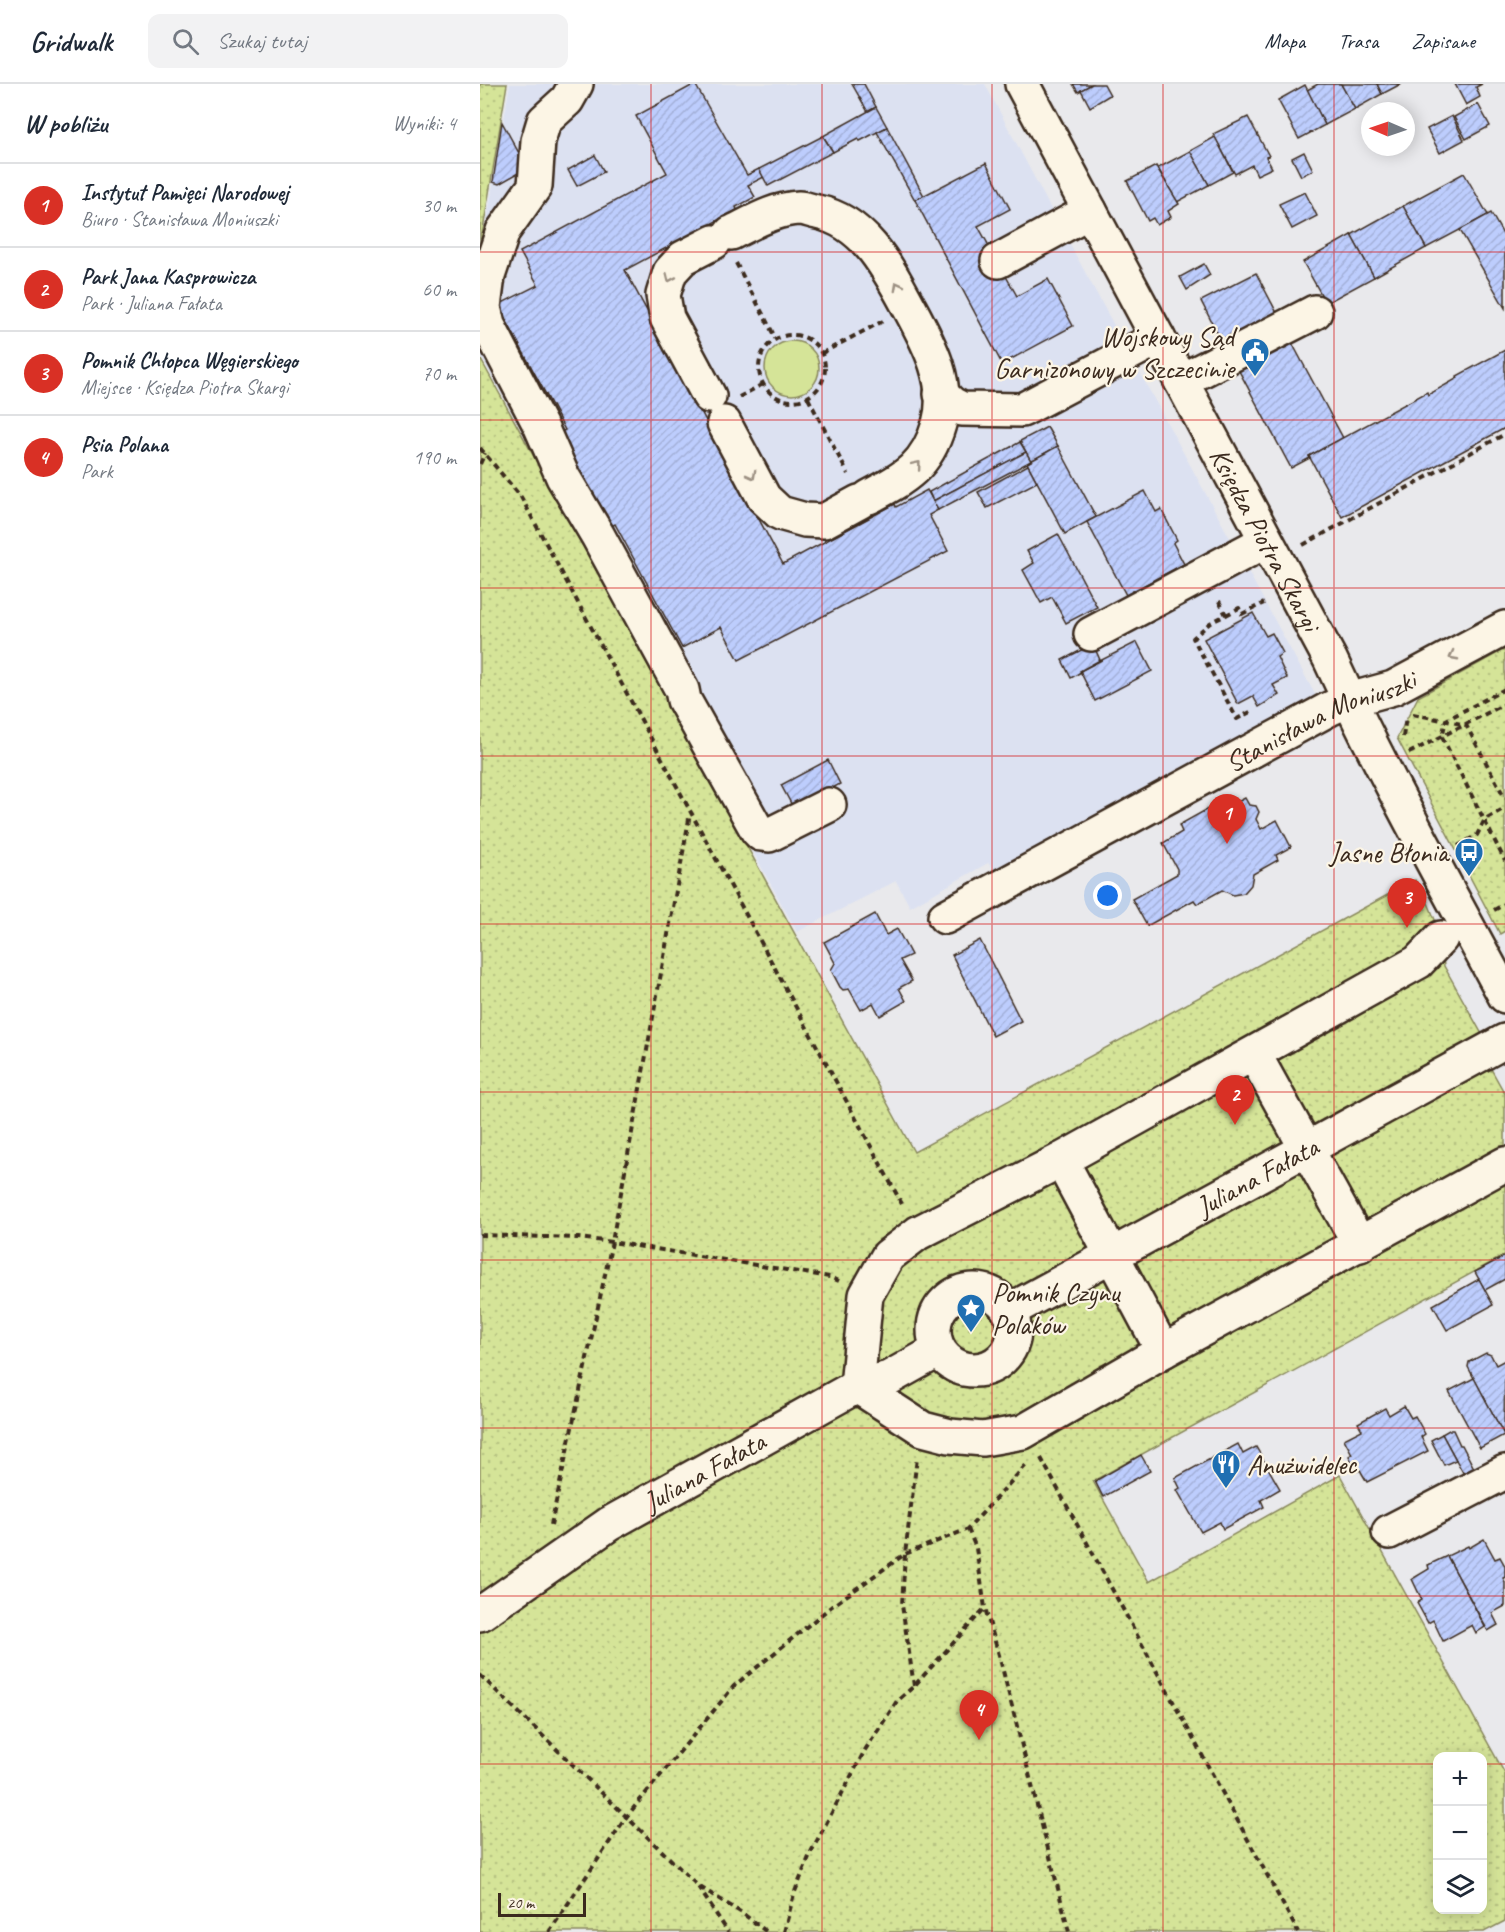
<!DOCTYPE html>
<html lang="pl">
<head>
<meta charset="utf-8">
<style>
	body { margin:0; font-family:Caveat,sans-serif; background:#f2f2f3; color:#1f2937 }
	.controls { position:absolute; right:18px; bottom:18px; display:grid; overflow:hidden; border-radius:12px; box-shadow:0 3px 15px #0003 }
	.controls button { width:54px; height:54px; display:grid; place-items:center; padding:0; border:0; border-bottom:2px solid #e0e1e3; background:#fff; color:#1f2937; font:30px sans-serif }
	.compass { position:absolute; left:881px; top:18px; width:54px; height:54px; border-radius:50%; background:#fff; box-shadow:0 3px 15px #0003; rotate:272deg }
	.scale { position:absolute; left:18px; bottom:15px; width:88px; box-sizing:border-box; padding-left:6px; border:3px solid #3b2a1e; border-top:0; font-size:16px; line-height:21px; white-space:nowrap; color:#3b2a1e; -webkit-text-stroke:4px #fcf5e5; paint-order:stroke }
	.you { position:absolute; left:628px; top:812px; width:21px; height:21px; margin:-15px; border:4px solid #fff; border-radius:50%; background:#1a73e8; box-shadow:0 0 0 9px #1a73e833 }
	.badge { display:grid; place-items:center; width:39px; height:39px; border-radius:50%; background:#d93025; color:#fff; font-size:20px; font-weight:700 }
	.pin { position:absolute; translate:-50% -50px; filter:drop-shadow(0 2px 3px #0008) }
	.pin::after { content:''; position:absolute; top:32px; width:21px; height:18px; background:inherit; clip-path:polygon(0 0,100% 0,50% 100%) }
	.list { margin:0; padding:0; list-style:none }
	h2 { display:flex; justify-content:space-between; align-items:center; height:78px; margin:0; padding:0 24px; font-size:26px }
	h2 small { font-size:20px; font-weight:400; color:#747a83 }
	.list li { display:grid; grid-template-columns:39px 1fr auto; gap:18px; align-items:center; box-sizing:border-box; height:84px; padding:0 24px; border-top:2px solid #e0e1e3 }
	.list b { display:block; font-size:22px; white-space:nowrap }
	.list p { margin:0; font-size:20px; white-space:nowrap; color:#747a83 }
	.list em { font-size:20px; font-style:normal; color:#747a83 }
	.icon { flex:none; width:33px; height:33px; fill:none; stroke:currentColor; stroke-width:2; stroke-linecap:round; stroke-linejoin:round }
	.map { position:relative; flex:none; width:1025px; height:1848px; overflow:hidden }
	header { display:flex; align-items:center; gap:36px; box-sizing:border-box; height:84px; padding:0 30px; background:#fff; border-bottom:2px solid #e0e1e3 }
	header strong { font-size:28px }
	nav { display:flex; gap:33px; margin-inline-start:auto; font-size:21px }
	.search { width:420px; height:54px; background:#f2f2f3; display:flex; align-items:center; gap:15px; box-sizing:border-box; padding:0 21px; border-radius:12px; color:#747a83; font-size:22px }
	main { display:flex }
	aside { flex:1; background:#fff }
	.map>svg:first-child { display:block }
	.built { fill:#dce1f1 }
	.green { fill:#d5e498; stroke:#88875b; stroke-width:1.5 }
	.park { fill:url(#park-dots); stroke:#88875b; stroke-width:1.5; fill-rule:evenodd }
	.building { fill:url(#building-hatch); stroke:#3b2a1e; stroke-width:1.5 }
	.lines { fill:none; stroke-linecap:round; stroke-linejoin:round }
	.minor-casing { stroke:#3b2a1e; stroke-width:38 }
	.path { stroke:#3b2a1e; stroke-width:4; stroke-dasharray:6 4.5; stroke-linecap:butt }
	.minor { stroke:#fcf5e5; stroke-width:33 }
	.oneway { stroke:#9c9082 }
	.grid { fill:none; stroke:#d62828; stroke-width:1.5; stroke-opacity:0.55 }
	.labels { text-anchor:middle; dominant-baseline:central; stroke-width:4.5; stroke-linejoin:round; paint-order:stroke }
	.poi-label { font-size:28px; fill:#3b2a1e; stroke:#fcf5e5; text-anchor:end }
	.street-label { font-size:28px; fill:#3b2a1e; stroke:#fcf5e5 }
</style>
</head>
<body>
<header>
<strong>Gridwalk</strong>
<div class="search"><svg class="icon" aria-label="search" viewBox="0 0 24 24"><circle cx="10" cy="10" r="6"/><path d="M15 15l6 6"/></svg>Szukaj tutaj</div>
<nav><a>Mapa</a><a>Trasa</a><a>Zapisane</a></nav>
</header>
<main>
<aside>
<h2>W pobliżu<small>Wyniki: 4</small></h2>
<ul class="list">
<li><span class="badge">1</span><div><b>Instytut Pamięci Narodowej</b><p>Biuro · Stanisława Moniuszki</p></div><em>30 m</em></li>
<li><span class="badge">2</span><div><b>Park Jana Kasprowicza</b><p>Park · Juliana Fałata</p></div><em>60 m</em></li>
<li><span class="badge">3</span><div><b>Pomnik Chłopca Węgierskiego</b><p>Miejsce · Księdza Piotra Skargi</p></div><em>70 m</em></li>
<li><span class="badge">4</span><div><b>Psia Polana</b><p>Park</p></div><em>190 m</em></li>
</ul>
</aside>
<div class="map">
<svg width="1025" height="1848" viewBox="0 0 1025 1848">
	<defs>
		<pattern id="park-dots" width="8" height="8" patternUnits="userSpaceOnUse" patternTransform="scale(1.5)"><rect width="8" height="8" fill="#d5e498"/><path d="M2 2h.1M6 6h.1" fill="none" stroke="#b8c483" stroke-width="1.8" stroke-linecap="round"/></pattern>
		<pattern id="building-hatch" width="6" height="6" patternUnits="userSpaceOnUse" patternTransform="scale(1.5)"><rect width="6" height="6" fill="#bdcdfd"/><path d="M-1 1l2-2M0 6l6-6M5 7l2-2" fill="none" stroke="#a3b0d8"/></pattern>
	</defs>
	<rect width="100%" height="100%" fill="#e9e9ec"/>
	<filter id="ink" filterUnits="userSpaceOnUse"><feTurbulence type="fractalNoise" baseFrequency=".0167" numOctaves="2"/><feDisplacementMap in="SourceGraphic" scale="12" xChannelSelector="R" yChannelSelector="G"/><feConvolveMatrix kernelMatrix="1 2 1 2 8 2 1 2 1" color-interpolation-filters="sRGB"/></filter>
	<g filter="url(#ink)">
		<polygon class="built" points="30,0 505,0 581,144 837,614 517,789 508,779 430,823 416,797 317,848 0,270 0,176"/>
		<circle class="green" cx="312" cy="284" r="27"/>
		<g class="park">
			<polygon points="0,0 27,0 0,164"/>
			<path d="M0 274 434 1068 935 796 946 814 960 848 964 882 1018 979 1010 983 1025 1010V1171L613 1397 669 1498 860 1391 1025 1690V1837L1004 1848H0ZM958 1672H1002V1826H958Z"/>
			<polygon points="1025,565 1025,847 1020,850 917,654 938,613"/>
		</g>
		<g class="building">
			<polygon points="215,0 267,91 279,85 284,93 268,101 275,113 256,123 257,126 145,186 303,480 415,420 416,423 447,406 458,426 449,431 468,467 259,576 241,543 202,564 135,440 130,443 109,404 108,405 99,388 100,387 79,349 85,346 18,221 58,201 40,168 187,89 156,32"/>
			<polygon points="372,0 384,0 396,23 388,28"/>
			<polygon points="593,0 612,0 598,8"/>
			<polygon points="612,0 624,0 630,11 610,23 601,6"/>
			<polygon points="838,0 861,0 875,25 845,41 827,6"/>
			<polygon points="861,0 897,0 902,10 875,25"/>
			<polygon points="897,0 921,0 902,10"/>
			<polygon points="975,0 1002,0 996,3 1000,13 986,21"/>
			<polygon points="825,1 845,41 819,55 798,16"/>
			<polygon points="998,20 1010,42 986,55 974,33"/>
			<polygon points="396,23 407,43 380,57 378,55 353,68 343,52"/>
			<polygon points="972,32 984,56 960,69 947,45"/>
			<polygon points="768,33 789,72 786,73 792,84 777,91 772,81 755,90 733,50"/>
			<polygon points="22,38 47,84 19,100 13,98"/>
			<polygon points="407,43 444,112 435,116 397,48"/>
			<polygon points="343,52 353,68 288,102 279,85"/>
			<polygon points="735,53 753,88 729,101 710,67"/>
			<polygon points="710,67 729,101 697,118 678,84"/>
			<polygon points="824,68 833,86 821,92 812,74"/>
			<polygon points="115,71 124,88 97,102 88,86"/>
			<polygon points="506,79 530,125 498,142 537,212 568,195 593,242 522,280 435,116"/>
			<polygon points="676,82 699,120 688,127 691,133 677,141 673,134 668,137 647,97"/>
			<polygon points="984,89 1008,131 946,164 923,122"/>
			<polygon points="825,108 837,132 812,145 799,120"/>
			<polygon points="923,122 946,164 894,193 871,151"/>
			<polygon points="1011,129 1025,154 1025,224 980,146"/>
			<polygon points="871,151 894,193 846,219 823,178"/>
			<polygon points="724,180 730,191 707,206 700,193"/>
			<polygon points="776,189 798,231 743,260 721,217"/>
			<polygon points="811,257 863,354 829,372 830,374 811,384 758,285"/>
			<polygon points="1025,266 1025,344 862,433 829,372 947,308 948,311 978,294 977,292"/>
			<polygon points="567,343 578,362 551,377 540,357"/>
			<polygon points="540,358 546,368 453,417 449,408"/>
			<polygon points="578,362 616,433 585,450 547,379"/>
			<polygon points="546,368 551,377 458,426 453,417"/>
			<polygon points="548,381 557,398 507,424 498,408"/>
			<polygon points="665,407 676,428 681,425 697,456 693,459 704,480 646,511 607,438"/>
			<polygon points="578,450 617,523 586,539 572,513 561,519 543,486 554,479 547,467"/>
			<polygon points="773,529 786,552 792,549 803,569 797,573 807,594 793,601 799,611 779,623 773,612 758,620 724,555"/>
			<polygon points="657,558 672,587 615,617 600,587"/>
			<polygon points="613,560 620,576 600,587 601,588 591,594 582,576"/>
			<polygon points="348,676 360,700 314,725 301,701"/>
			<polygon points="765,714 769,721 776,722 779,728 776,735 781,745 797,736 811,763 796,771 798,776 773,790 771,801 764,809 753,811 742,806 717,820 714,816 667,842 652,815 697,790 697,785 683,759 702,748 699,741 742,717 746,724"/>
			<polygon points="395,830 406,851 417,845 431,871 420,876 432,897 419,904 426,917 400,932 393,919 381,926 369,905 363,906 360,903 351,886 355,879 344,858"/>
			<polygon points="500,856 541,937 513,952 472,871"/>
			<polygon points="1025,1172 1025,1195 1005,1206 995,1188"/>
			<polygon points="999,1195 1013,1221 967,1246 953,1221"/>
			<polygon points="1006,1269 1011,1271 1016,1281 1025,1276 1024,1351 988,1283 989,1278"/>
			<polygon points="994,1294 1024,1351 1000,1364 969,1307"/>
			<polygon points="924,1322 931,1334 935,1332 945,1350 941,1353 948,1367 887,1398 880,1386 877,1387 869,1372 872,1370 864,1355 882,1346 878,1339 905,1324 909,1331"/>
			<polygon points="969,1346 973,1346 980,1361 982,1361 997,1390 987,1396 962,1350"/>
			<polygon points="962,1350 976,1376 964,1381 951,1356"/>
			<polygon points="758,1360 763,1370 776,1363 800,1405 781,1416 784,1423 743,1445 740,1438 721,1448 697,1406 700,1404 695,1394"/>
			<polygon points="661,1371 670,1387 623,1413 615,1397"/>
			<polygon points="1004,1455 1015,1475 1020,1473 1025,1482 1025,1493 1023,1494 1025,1498 1025,1522 1012,1529 1018,1541 1008,1547 967,1472 988,1462 989,1464"/>
			<polygon points="967,1472 1005,1543 996,1549 992,1541 963,1557 953,1536 948,1539 937,1519 942,1516 932,1495 949,1485 948,1481"/>
		</g>
		<g class="lines">
			<g class="minor-casing">
				<g id="minor">
					<polyline points="96,0 87,16 64,37 58,57 55,102 23,147 8,192 4,223 8,241 61,343 83,393 118,452 202,606 204,616 277,746 281,750 289,751 349,721"/>
					<path id="s1" d="M542 0 850 575C903 690 965 800 1025 912"/>
					<path d="M251 149C272 139 294 125 319 124 325 124 331 127 337 128 385 138 408 184 429 223 448 258 471 299 459 340 447 382 425 394 389 413"/>
					<polyline points="518,177 610,127"/>
					<polyline points="701,297 835,228"/>
					<polyline points="461,310 472,320 482,325 542,326 678,254"/>
					<polyline points="229,312 187,234 183,211 190,188 203,174 234,158"/>
					<polyline points="244,339 284,414 300,429 325,436 344,437 379,418"/>
					<polyline points="611,550 786,457"/>
					<path id="s2" d="M465 833 849 625 869 616 913 604 1025 544"/>
					<polyline points="774,970 880,1161"/>
					<polyline points="581,1076 683,1267"/>
					<circle cx="494" cy="1246" r="40"/>
					<path id="s3" d="M529 1227 1025 957"/>
					<polyline points="377,1302 386,1211 408,1172 438,1149 581,1076 938,878 961,854"/>
					<polyline points="377,1302 443,1345 470,1352 503,1355 543,1348 683,1267 1025,1080"/>
					<polyline points="909,1448 1025,1388"/>
					<path id="s4" d="M0 1530 129 1440 377 1302 409 1294 459 1266"/>
				</g>
			</g>
			<g class="path">
				<polyline points="256,179 296,255"/>
				<circle cx="312" cy="284" r="33"/>
				<polyline points="342,269 403,237"/>
				<polyline points="259,313 283,300"/>
				<polyline points="328,314 368,390"/>
				<polyline points="0,364 41,413 423,1122"/>
				<polyline points="0,380 5,369"/>
				<polyline points="823,461 1025,350"/>
				<polyline points="739,517 746,531 730,539 713,554 757,635 774,626"/>
				<polyline points="746,531 759,524 762,530 784,519"/>
				<polyline points="1025,605 966,636 962,653 1025,777"/>
				<polyline points="933,630 986,641 1025,714"/>
				<polyline points="923,653 926,633"/>
				<polyline points="929,669 1025,620"/>
				<polyline points="978,762 997,751 1005,735 1025,724"/>
				<polyline points="1014,826 1025,820"/>
				<polyline points="0,1151 98,1154 132,1158 350,1193 359,1197"/>
				<polyline points="561,1374 818,1848"/>
				<polyline points="71,1441 132,1158 210,730"/>
				<polyline points="488,1445 496,1464 505,1524 519,1571 589,1848"/>
				<polyline points="0,1591 217,1801 248,1848"/>
				<polyline points="434,1602 422,1521 425,1470 437,1374"/>
				<polyline points="220,1803 262,1829 287,1848"/>
				<polyline points="69,1848 147,1732 254,1602 352,1522 425,1470 488,1445 547,1380"/>
				<polyline points="304,1848 314,1810 331,1768 385,1666 417,1617 434,1602 505,1524"/>
			</g>
			<use href="#minor" class="minor"/>
		</g>
		<defs><path id="oneway-chevron" d="M-2-3.5L2.5 0L-2 3.5" fill="none" stroke-width="1.6" stroke-linecap="round" stroke-linejoin="round" transform="scale(1.5)"/></defs>
		<g class="oneway">
			<use href="#oneway-chevron" transform="translate(190 194) rotate(114)"/>
			<use href="#oneway-chevron" transform="translate(418 202) rotate(-118)"/>
			<use href="#oneway-chevron" transform="translate(437 381) rotate(-50)"/>
			<use href="#oneway-chevron" transform="translate(272 391) rotate(62)"/>
			<use href="#oneway-chevron" transform="translate(973 572) rotate(152)"/>
		</g>
	</g>
	<path class="grid" d="M171 0V1848M342 0V1848M512 0V1848M683 0V1848M854 0V1848M0 168H1025M0 336H1025M0 504H1025M0 672H1025M0 840H1025M0 1008H1025M0 1176H1025M0 1344H1025M0 1512H1025M0 1680H958M1002 1680H1025"/>
	<defs>
		<g id="civic-pin" transform="scale(1.5)"><path d="M0 17L-7.5 6A9.5 9.5 0 1 1 7.5 6Z" fill="#1f6fb2" stroke="#fcf5e5"/><path d="M-.6-6.5H3V-4.5H.6V-3L4-1V1h2V6H-6V1h2V-1L-.6-3ZM-1.2 2.5V6h2.4V2.5Z" fill="#fff"/></g>
		<g id="bus-pin" transform="scale(1.5)"><path d="M0 17L-7.5 6A9.5 9.5 0 1 1 7.5 6Z" fill="#1f6fb2" stroke="#fcf5e5"/><path d="M-5-6H5V4H4V6H2V4H-2V6H-4V4H-5ZM-3.5-4V0h7V-4ZM-3.5 1.2v1.5H-2V1.2ZM2 1.2v1.5H3.5V1.2Z" fill="#fff"/></g>
		<g id="sight-pin" transform="scale(1.5)"><path d="M0 17L-7.5 6A9.5 9.5 0 1 1 7.5 6Z" fill="#1f6fb2" stroke="#fcf5e5"/><path d="M0-6L1.8-2.2L6-1.7L2.9 1.2L3.7 5.4L0 3.3L-3.7 5.4L-2.9 1.2L-6-1.7L-1.8-2.2Z" fill="#fff"/></g>
		<g id="restaurant-pin" transform="scale(1.5)"><path d="M0 17L-7.5 6A9.5 9.5 0 1 1 7.5 6Z" fill="#1f6fb2" stroke="#fcf5e5"/><path d="M-5-6h1v4h1v-4h1v4h1v-4h1v5L-1.5 .5V6h-2V.5L-5-1ZM5-6V6H3V1.5H1.5Q1.5-4 5-6Z" fill="#fff"/></g>
	</defs>
	<g fill-rule="evenodd">
		<use href="#civic-pin" x="775" y="268"/>
		<use href="#bus-pin" x="989" y="768"/>
		<use href="#sight-pin" x="491" y="1224"/>
		<use href="#restaurant-pin" x="746" y="1380"/>
	</g>
	<g class="labels">
		<g class="poi-label">
			<text x="754" y="252">Wojskowy Sąd<tspan x="754" dy="32">Garnizonowy w Szczecinie</tspan></text>
			<text x="968" y="768">Jasne Błonia</text>
			<text x="512" y="1208" text-anchor="start">Pomnik Czynu<tspan x="512" dy="32">Polaków</tspan></text>
			<text x="767" y="1380" text-anchor="start">Anużwidelec</text>
		</g>
		<g class="street-label">
			<text stroke="none"><textPath href="#s1" startOffset="516">Księdza Piotra Skargi</textPath></text>
			<text stroke="none"><textPath href="#s2" startOffset="424">Stanisława Moniuszki</textPath></text>
			<text stroke="none"><textPath href="#s3" startOffset="282">Juliana Fałata</textPath></text>
			<text stroke="none"><textPath href="#s4" startOffset="266">Juliana Fałata</textPath></text>
		</g>
	</g>
</svg>
<div class="controls">
<button>+</button>
<button>−</button>
<button><svg class="icon" aria-label="layers" viewBox="0 0 24 24"><path d="M12 4l9 5-9 5-9-5zM3 14l9 5 9-5"/></svg></button>
</div>
<svg class="compass" viewBox="-18 -18 36 36"><path d="M0-13l5 13h-10z" fill="#e53935"/><path d="M0 13l5-13h-10z" fill="#747a83"/></svg>
<div class="scale">20 m</div>
<div class="you"></div>
<div class="pin badge" style="left:747px;top:760px">1</div>
<div class="pin badge" style="left:755px;top:1041px">2</div>
<div class="pin badge" style="left:927px;top:844px">3</div>
<div class="pin badge" style="left:499px;top:1656px">4</div>
</div>
</main>
</body>
</html>
